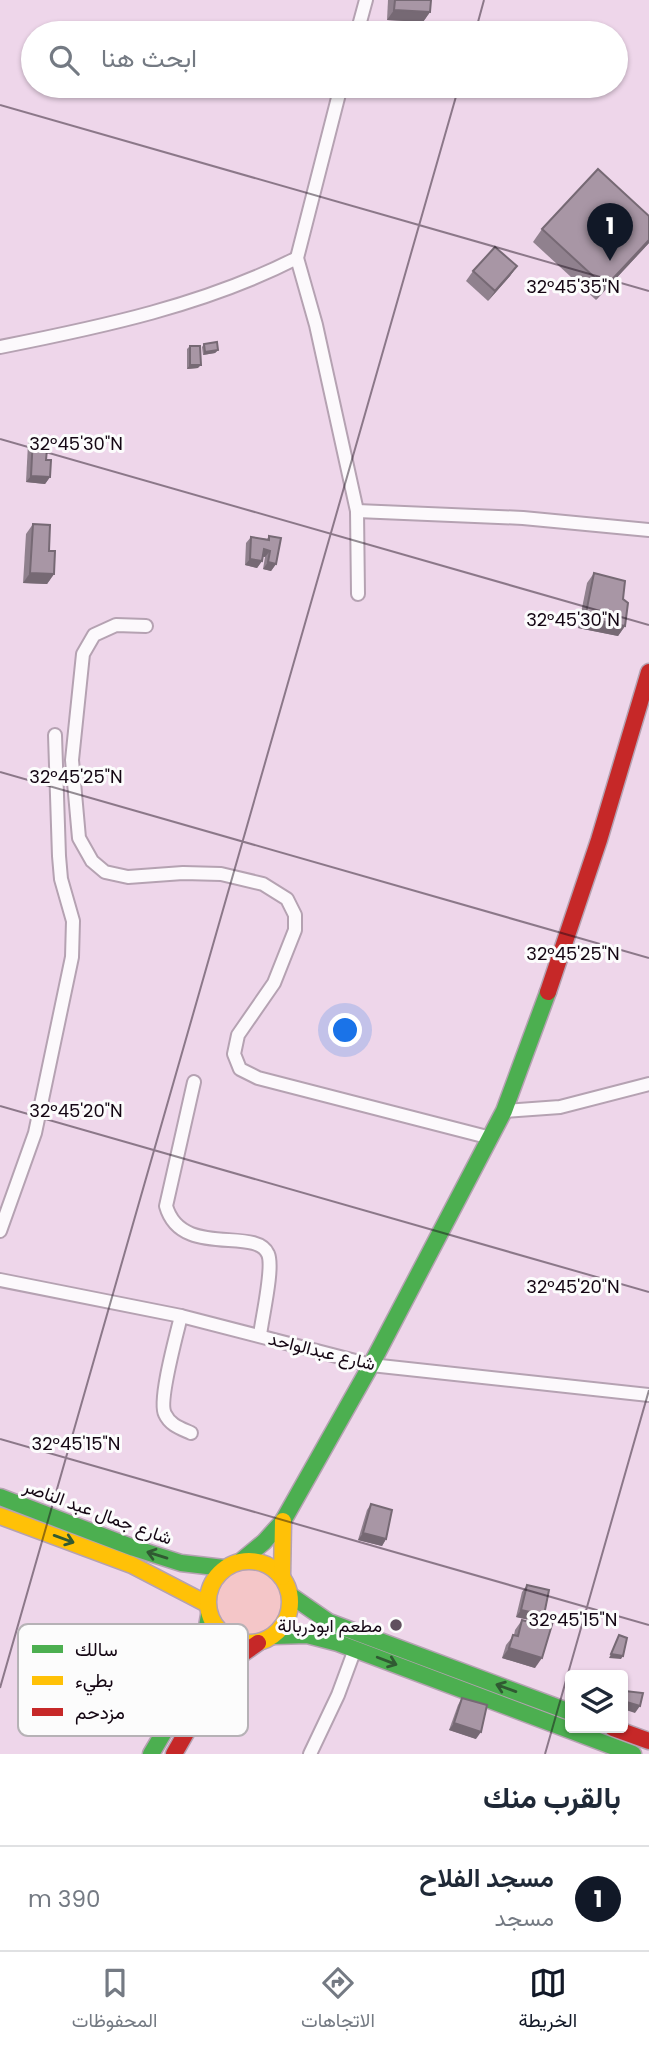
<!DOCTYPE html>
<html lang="ar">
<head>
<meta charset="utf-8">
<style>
	body { margin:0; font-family:Poppins,Vazirmatn,sans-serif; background:#f6f6f7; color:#1f2937; direction:rtl }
	.controls { position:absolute; right:21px; bottom:21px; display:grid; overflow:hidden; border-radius:7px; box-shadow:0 2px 5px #0004 }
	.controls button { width:63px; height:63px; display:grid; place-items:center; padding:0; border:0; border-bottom:2px solid #e0e1e3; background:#fff; color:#1f2937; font:35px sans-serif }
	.you { position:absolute; left:346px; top:1031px; width:24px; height:24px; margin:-18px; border:5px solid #fff; border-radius:50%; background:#1a73e8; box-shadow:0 0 0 10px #1a73e833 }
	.badge { display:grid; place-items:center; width:46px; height:46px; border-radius:50%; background:#111827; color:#fff; font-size:23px; font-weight:700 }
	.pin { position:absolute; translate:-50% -58px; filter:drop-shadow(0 2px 4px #0008) }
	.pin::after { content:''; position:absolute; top:37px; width:24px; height:21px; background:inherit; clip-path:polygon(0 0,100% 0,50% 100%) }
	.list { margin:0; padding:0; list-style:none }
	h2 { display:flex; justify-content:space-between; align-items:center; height:91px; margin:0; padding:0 28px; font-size:30px }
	h2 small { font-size:23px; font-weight:400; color:#747a83 }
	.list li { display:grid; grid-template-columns:46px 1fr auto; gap:21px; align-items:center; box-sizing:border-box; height:105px; padding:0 28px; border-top:2px solid #e0e1e3 }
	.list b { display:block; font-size:26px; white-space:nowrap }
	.list p { margin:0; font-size:23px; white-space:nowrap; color:#747a83 }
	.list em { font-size:23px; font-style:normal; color:#747a83 }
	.icon { flex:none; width:38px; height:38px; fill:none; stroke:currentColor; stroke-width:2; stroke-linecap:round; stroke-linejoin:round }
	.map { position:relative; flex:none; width:649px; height:1754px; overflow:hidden; direction:ltr }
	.search { position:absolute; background:#fff; box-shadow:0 2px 5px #0004; left:21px; right:21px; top:21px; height:77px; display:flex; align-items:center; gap:18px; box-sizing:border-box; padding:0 24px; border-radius:38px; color:#747a83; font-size:26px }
	.sheet { height:196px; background:#fff }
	nav { display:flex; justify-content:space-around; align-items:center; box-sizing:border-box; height:98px; border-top:2px solid #e0e1e3; background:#fff; font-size:19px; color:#747a83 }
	nav a { display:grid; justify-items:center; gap:4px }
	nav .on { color:#111827 }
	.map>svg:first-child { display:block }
	.green { fill:#f4c6c8 }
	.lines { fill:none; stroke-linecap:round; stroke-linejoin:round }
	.street-casing { stroke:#b5a2b2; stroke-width:16 }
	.fast-casing { stroke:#b5a2b2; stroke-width:19 }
	.slow-casing { stroke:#b5a2b2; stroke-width:19 }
	.jam-casing { stroke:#b5a2b2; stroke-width:19 }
	.street { stroke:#fcf9fc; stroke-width:12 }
	.fast { stroke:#4caf50; stroke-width:16 }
	.slow { stroke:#ffc107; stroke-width:16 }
	.jam { stroke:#c62828; stroke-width:16 }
	.wall { fill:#90818e }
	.shaded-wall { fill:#766974 }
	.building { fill:#a896a5; stroke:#766974; stroke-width:2 }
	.oneway { stroke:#305a32 }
	.ticks { fill:none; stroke:#140613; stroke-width:2; stroke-opacity:0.45 }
	.poi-dot { fill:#604f5e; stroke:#fcfcfc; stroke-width:2.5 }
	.labels { text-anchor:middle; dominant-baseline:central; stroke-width:6; stroke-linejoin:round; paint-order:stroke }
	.street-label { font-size:18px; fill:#140613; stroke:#fcfcfc }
	.poi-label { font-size:18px; fill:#140613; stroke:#fcfcfc; text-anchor:end }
	.key { fill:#fcfcfc; stroke:#b6b2b6; stroke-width:2 }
	.key-label { font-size:19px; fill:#140613 }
	.ticks-label { font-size:18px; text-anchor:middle; fill:#140613; stroke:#fcfcfc; stroke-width:6; stroke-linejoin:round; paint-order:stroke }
</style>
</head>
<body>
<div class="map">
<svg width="649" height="1754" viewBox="0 0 649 1754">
	<rect width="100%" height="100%" fill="#eed6ea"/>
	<circle class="green" cx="249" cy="1602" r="36"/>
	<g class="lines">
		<g class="street-casing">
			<g id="street">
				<polyline points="357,33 366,0"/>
				<polyline points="341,86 297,258 316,325 357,511 358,594"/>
				<path d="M0 347C101 327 205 305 297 258"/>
				<polyline points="357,511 523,518 649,530"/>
				<polyline points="146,626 116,625 94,635 83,654 72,760 79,838 92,861 105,872 128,877 183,873 221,874 263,884 287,899 295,915 295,930 274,983 238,1035 234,1054 240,1069 258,1078 491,1138"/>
				<path d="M194 1082 166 1206C181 1259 256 1226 268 1254 274 1267 262 1318 260 1335"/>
				<polyline points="504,1111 560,1107 649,1084"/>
				<polyline points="0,1231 35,1133 72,957 73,921 61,879 59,856 55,735"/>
				<polyline points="0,1280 181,1316 371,1365 649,1395"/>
				<path d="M181 1316C177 1333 158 1401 165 1414 170 1425 180 1428 191 1433"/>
				<polyline points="310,1754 338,1695 355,1649"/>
			</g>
		</g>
		<g class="fast-casing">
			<g id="fast">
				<polyline points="0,1497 134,1548 181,1563 224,1568"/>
				<polyline points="241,1561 264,1542 283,1521 371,1365 504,1111 548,992"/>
				<polyline points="290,1595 329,1622 570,1712"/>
				<polyline points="274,1636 307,1635 338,1643 633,1754"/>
				<path d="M151 1754C178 1709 202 1668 209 1615"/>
			</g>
		</g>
		<g class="slow-casing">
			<g id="slow">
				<polyline points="0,1516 132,1565 207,1604"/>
				<circle cx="249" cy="1602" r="41"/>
				<polyline points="282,1577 283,1521"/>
			</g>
		</g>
		<g class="jam-casing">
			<g id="jam">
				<polyline points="548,992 599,840 649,672"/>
				<polyline points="613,1728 649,1741"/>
				<polyline points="174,1754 219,1675 238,1657 258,1643"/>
			</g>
		</g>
		<use href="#street" class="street"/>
		<use href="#fast" class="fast"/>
		<use href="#slow" class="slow"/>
		<use href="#jam" class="jam"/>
	</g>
	<g class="wall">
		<polygon points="388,0 431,0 430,12 423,22 387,20"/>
		<polygon points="649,216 649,243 596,300 533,242 542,229"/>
		<polygon points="517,266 510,276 488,301 466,281 473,271"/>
		<polygon points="204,344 218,350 215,353 203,355 202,347"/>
		<polygon points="190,346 198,368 187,369 187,349"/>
		<polygon points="33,436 46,460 50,477 45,484 26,482 28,443"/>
		<polygon points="33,524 49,551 54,574 47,584 23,583 26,534"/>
		<polygon points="269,536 276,564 271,571 263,569 265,557 263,557 262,561 257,568 245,565 246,543 251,537 267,539"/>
		<polygon points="594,573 623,599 625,626 618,636 578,628 587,583"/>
		<polygon points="371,1504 386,1539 382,1546 358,1540 367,1510"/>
		<polygon points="527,1585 544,1615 535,1668 502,1658 506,1645 514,1635 515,1630 522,1620 533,1623 534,1621 516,1617 522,1592"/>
		<polygon points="462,1698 476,1739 449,1730 458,1705"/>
	</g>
	<g class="shaded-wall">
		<polygon points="394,10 430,12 423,22 387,20"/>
		<polygon points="649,240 649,243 596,300 605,287"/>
		<polygon points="517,266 510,276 488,301 495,291"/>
		<polygon points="218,350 215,353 203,355 205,352"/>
		<polygon points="190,365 201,365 198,368 187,369"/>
		<polygon points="31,476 50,477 45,484 26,482"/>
		<polygon points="264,549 270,551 265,557 259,556"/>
		<polygon points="250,559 262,561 257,568 245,565"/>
		<polygon points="268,562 276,564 271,571 263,569"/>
		<polygon points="30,573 54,574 47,584 23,583"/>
		<polygon points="585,618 625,626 618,636 578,628"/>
		<polygon points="363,1533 386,1539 382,1546 358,1540"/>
		<polygon points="521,1610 539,1614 534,1621 516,1617"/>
		<polygon points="509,1648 542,1658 535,1668 502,1658"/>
		<polygon points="611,1654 623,1656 621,1659 609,1658"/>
		<polygon points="623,1701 640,1706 635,1713 623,1709"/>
		<polygon points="454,1723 481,1732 476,1739 449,1730"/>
	</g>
	<g class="building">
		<polygon points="395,0 431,0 430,12 394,10"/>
		<polygon points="598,169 649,216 649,240 605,287 542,229"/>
		<polygon points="495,247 517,266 495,291 473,271"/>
		<polygon points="217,342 218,350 205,352 204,344"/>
		<polygon points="190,346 200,346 201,365 190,365"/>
		<polygon points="33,436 48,438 46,460 51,460 50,477 31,476"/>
		<polygon points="33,524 50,525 49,551 55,551 54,574 30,573"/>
		<polygon points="269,536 281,538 276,564 268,562 270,551 264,549 262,561 250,559 251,537 269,540"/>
		<polygon points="594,573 625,581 623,599 628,603 625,626 585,618"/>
		<polygon points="371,1504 392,1510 386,1539 363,1533"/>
		<polygon points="527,1585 549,1590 544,1615 521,1610"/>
		<polygon points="539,1614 554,1618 542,1658 509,1648 513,1635 518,1636 522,1620 536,1624"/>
		<polygon points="619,1635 627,1638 623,1656 611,1654"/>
		<polygon points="625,1691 643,1693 640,1706 623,1701"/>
		<polygon points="462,1698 487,1705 481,1732 454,1723"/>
	</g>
	<defs><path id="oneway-shaft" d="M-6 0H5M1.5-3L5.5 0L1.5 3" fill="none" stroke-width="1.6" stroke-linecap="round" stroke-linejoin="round" transform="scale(1.75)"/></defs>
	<g class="oneway">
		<use href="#oneway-shaft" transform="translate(64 1539) rotate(20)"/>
		<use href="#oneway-shaft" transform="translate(157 1555) rotate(-163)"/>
		<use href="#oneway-shaft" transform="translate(387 1661) rotate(21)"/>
		<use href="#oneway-shaft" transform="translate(506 1688) rotate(-160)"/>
	</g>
	<path class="ticks" d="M475 33 484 0M0 105 649 291M0 439 649 625M0 772 649 958M0 1106 649 1292M0 1439 649 1625M0 1688 459 86M545 1754 649 1390"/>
	<circle class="poi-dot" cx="396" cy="1625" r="7"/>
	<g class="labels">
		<g class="street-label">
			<text transform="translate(322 1351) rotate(14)">شارع عبدالواحد</text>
			<text transform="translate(98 1512) rotate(20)">شارع جمال عبد الناصر</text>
		</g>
		<g class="poi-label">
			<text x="382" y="1625">مطعم ابودربالة</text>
		</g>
	</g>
	<rect x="18" y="1624" width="230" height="112" rx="10" class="key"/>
	<rect x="32" y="1645" width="31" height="8" fill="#4caf50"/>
	<rect x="32" y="1676" width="31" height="9" fill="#ffc107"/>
	<rect x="32" y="1708" width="31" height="8" fill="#c62828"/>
	<g class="key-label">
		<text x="75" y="1656">سالك</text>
		<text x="75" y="1687">بطيء</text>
		<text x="75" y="1719">مزدحم</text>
	</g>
	<g class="ticks-label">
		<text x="573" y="293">32°45'35"N</text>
		<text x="76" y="450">32°45'30"N</text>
		<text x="573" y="626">32°45'30"N</text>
		<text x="76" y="783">32°45'25"N</text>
		<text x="573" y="960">32°45'25"N</text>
		<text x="76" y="1117">32°45'20"N</text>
		<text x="573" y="1293">32°45'20"N</text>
		<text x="76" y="1450">32°45'15"N</text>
		<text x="573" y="1626">32°45'15"N</text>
	</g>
</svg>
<div class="controls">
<button><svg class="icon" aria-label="layers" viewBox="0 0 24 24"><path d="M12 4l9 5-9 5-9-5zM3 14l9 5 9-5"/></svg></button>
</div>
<div class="you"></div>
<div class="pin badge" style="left:610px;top:261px">1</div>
<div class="search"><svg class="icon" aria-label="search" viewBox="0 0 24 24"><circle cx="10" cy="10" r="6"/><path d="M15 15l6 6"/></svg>ابحث هنا</div>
</div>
<section class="sheet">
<h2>بالقرب منك<small></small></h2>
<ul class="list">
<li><span class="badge">1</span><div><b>مسجد الفلاح</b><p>مسجد</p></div><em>390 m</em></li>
</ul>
</section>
<nav>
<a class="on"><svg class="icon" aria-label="map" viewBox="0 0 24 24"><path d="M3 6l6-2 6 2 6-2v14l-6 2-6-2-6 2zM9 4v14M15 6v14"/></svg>الخريطة</a>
<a><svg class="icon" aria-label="directions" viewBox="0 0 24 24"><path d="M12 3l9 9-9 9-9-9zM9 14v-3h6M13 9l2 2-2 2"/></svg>الاتجاهات</a>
<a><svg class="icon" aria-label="saved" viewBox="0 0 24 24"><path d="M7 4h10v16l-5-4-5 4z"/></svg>المحفوظات</a>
</nav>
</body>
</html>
